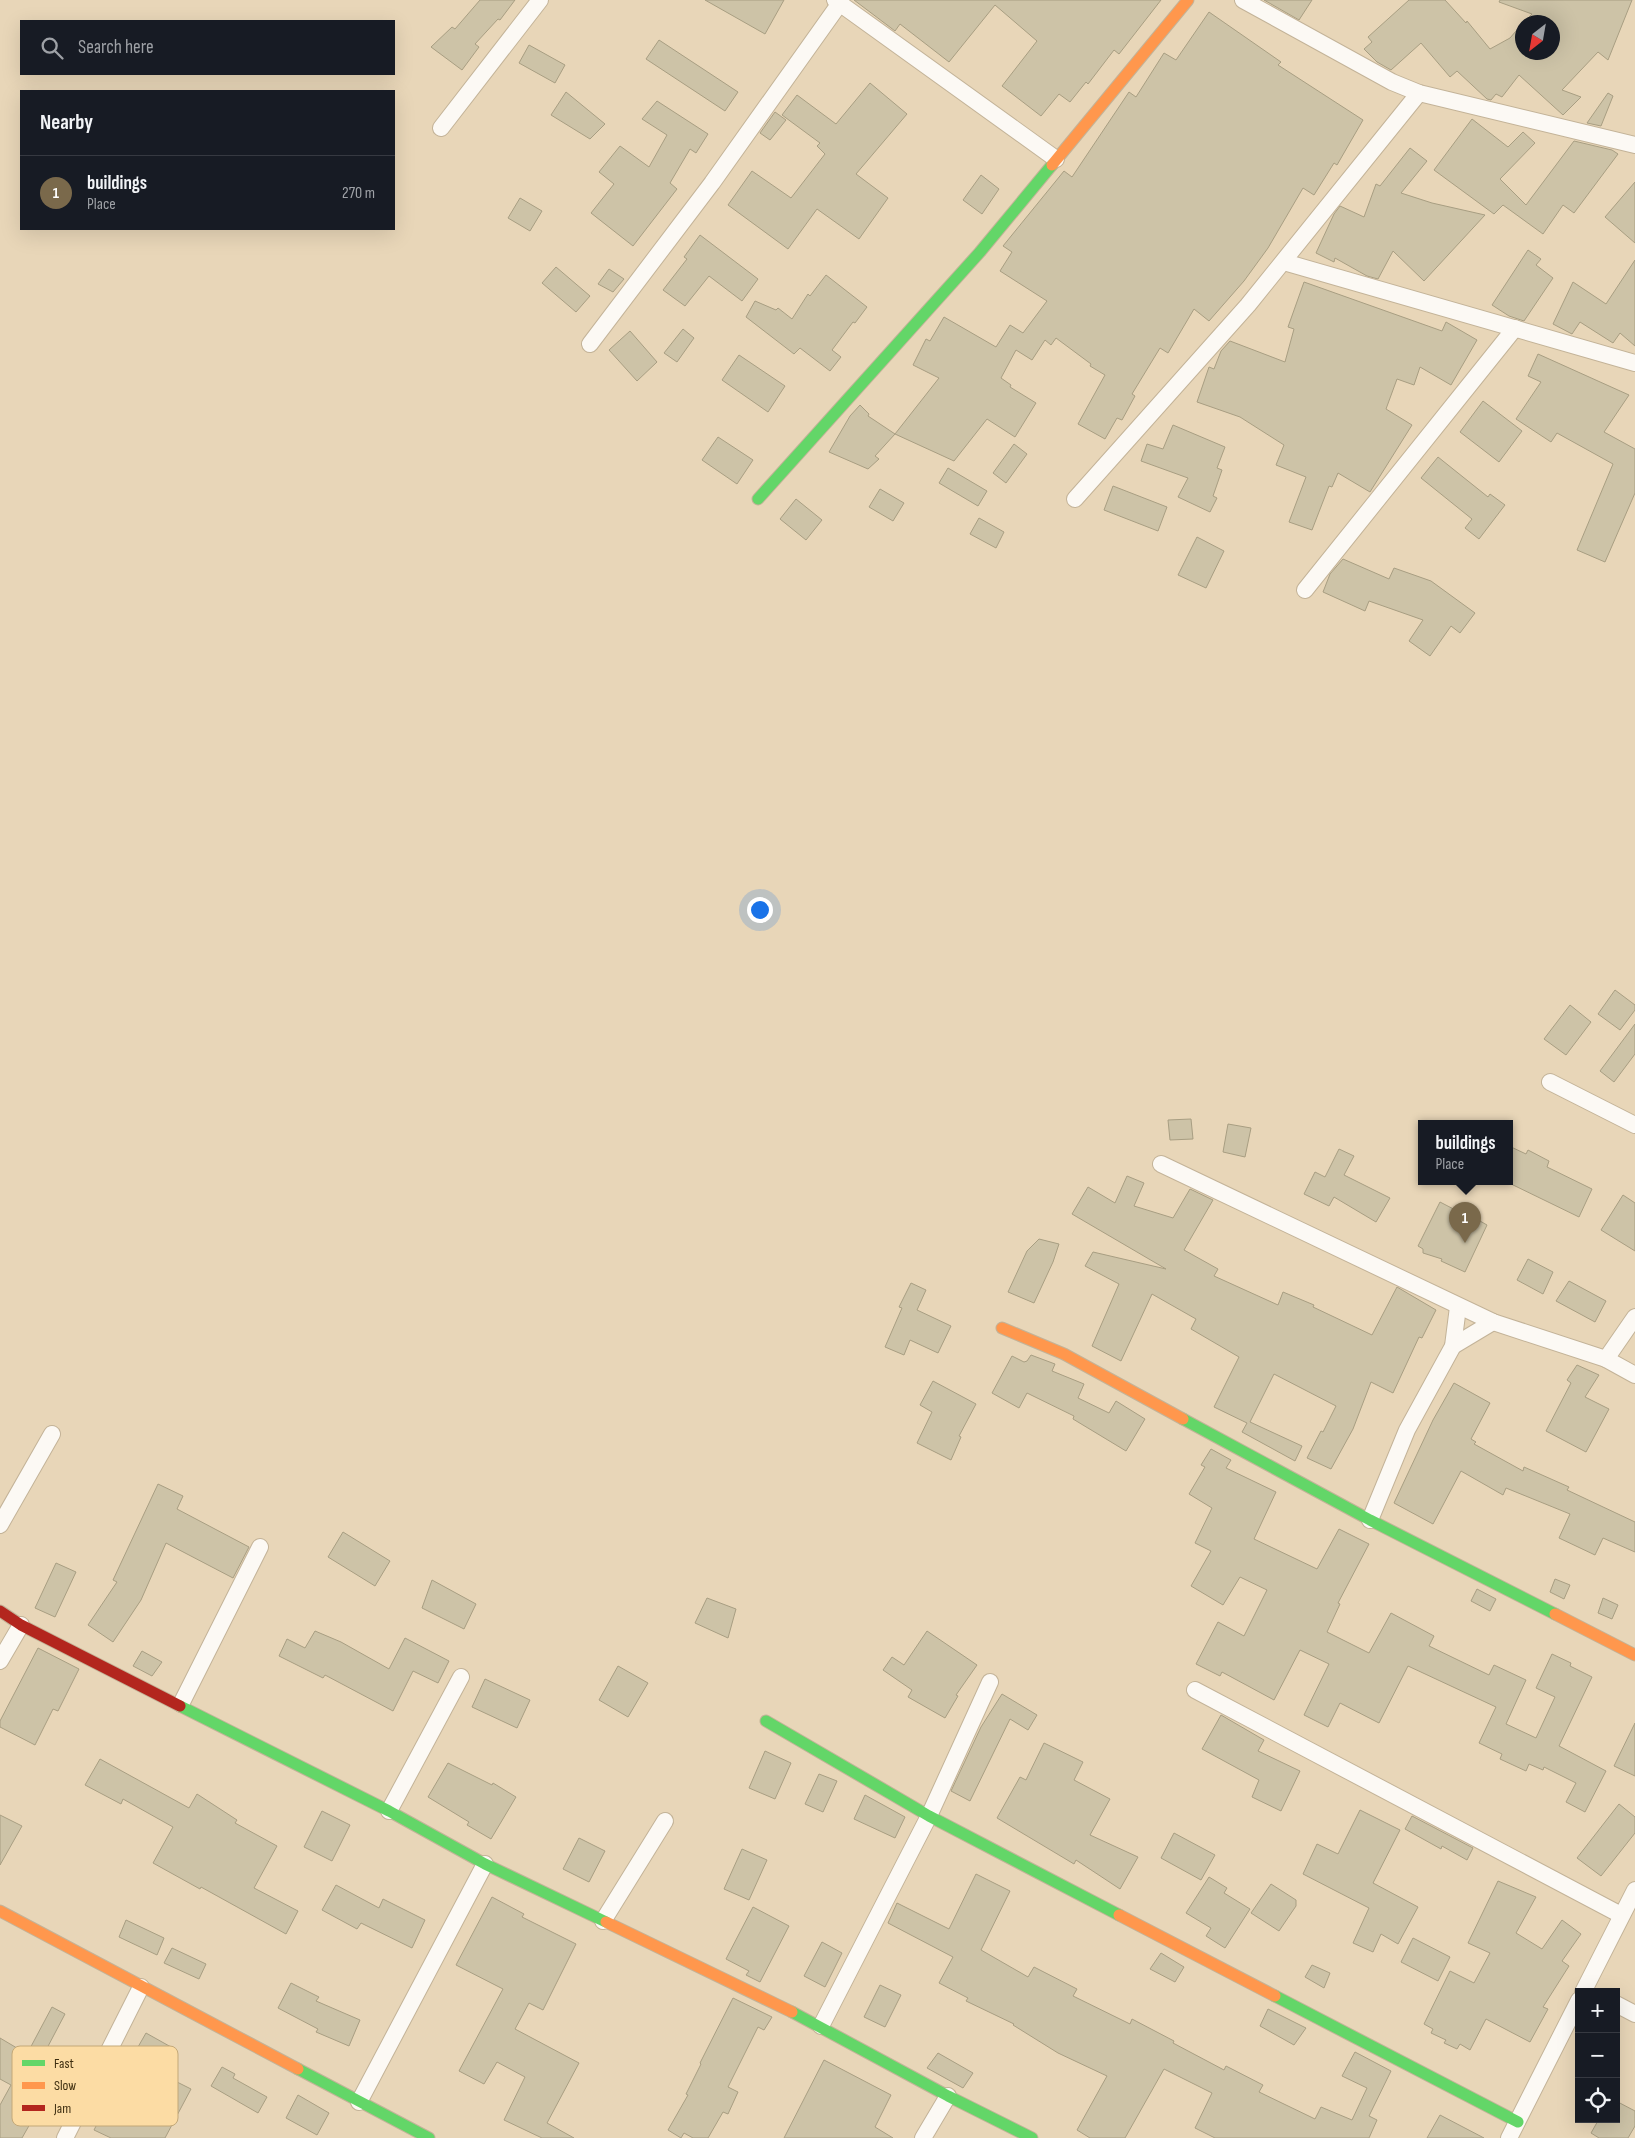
<!DOCTYPE html>
<html lang="en">
<head>
<meta charset="utf-8">
<style>
	body { margin:0; font-family:"Sofia Sans Condensed",sans-serif; background:#20242c; color:#f1f3f6 }
	.controls { position:absolute; right:15px; bottom:15px; display:grid; overflow:hidden; border-radius:0px; box-shadow:0 5px 20px #0002 }
	.controls button { width:45px; height:45px; display:grid; place-items:center; padding:0; border:0; border-bottom:1px solid #363941; background:#171b24; color:#f1f3f6; font:25px sans-serif }
	.compass { position:absolute; left:1515px; top:15px; width:45px; height:45px; border-radius:50%; background:#171b24; box-shadow:0 5px 20px #0002; rotate:211deg }
	.you { position:absolute; left:759px; top:909px; width:18px; height:18px; margin:-12px; border:4px solid #fff; border-radius:50%; background:#1a73e8; box-shadow:0 0 0 8px #1a73e833 }
	.badge { display:grid; place-items:center; width:32px; height:32px; border-radius:50%; background:#7a694b; color:#fff; font-size:16px; font-weight:700 }
	.pin { position:absolute; translate:-50% -41px; filter:drop-shadow(0 1px 2px #0008) }
	.pin::after { content:''; position:absolute; top:26px; width:18px; height:15px; background:inherit; clip-path:polygon(0 0,100% 0,50% 100%) }
	.popup { position:absolute; left:1418px; top:1120px; width:95px; height:65px; box-sizing:border-box; display:grid; place-content:center; border-radius:0px; background:#171b24; filter:drop-shadow(0 1px 4px #0005); font-size:16px; white-space:nowrap; color:#9ea1a6 }
	.popup b { font-size:19px; color:#f1f3f6 }
	.popup::after { content:''; position:absolute; left:50%; top:100%; margin-left:-10px; border:10px solid transparent; border-top-color:#171b24 }
	.list { margin:0; padding:0; list-style:none }
	h2 { display:flex; justify-content:space-between; align-items:center; height:65px; margin:0; padding:0 20px; font-size:21px }
	h2 small { font-size:16px; font-weight:400; color:#9ea1a6 }
	.list li { display:grid; grid-template-columns:32px 1fr auto; gap:15px; align-items:center; box-sizing:border-box; height:75px; padding:0 20px; border-top:1px solid #363941 }
	.list b { display:block; font-size:19px; white-space:nowrap }
	.list p { margin:0; font-size:16px; white-space:nowrap; color:#9ea1a6 }
	.list em { font-size:16px; font-style:normal; color:#9ea1a6 }
	.icon { flex:none; width:28px; height:28px; fill:none; stroke:currentColor; stroke-width:2; stroke-linecap:round; stroke-linejoin:round }
	.map { position:relative; flex:none; width:1635px; height:2138px; overflow:hidden }
	.search { position:absolute; background:#171b24; box-shadow:0 5px 20px #0002; left:20px; top:20px; width:375px; height:55px; display:flex; align-items:center; gap:12px; box-sizing:border-box; padding:0 18px; border-radius:0px; color:#9ea1a6; font-size:19px }
	.panel { position:absolute; background:#171b24; box-shadow:0 5px 20px #0002; left:20px; top:90px; width:375px; height:140px; border-radius:0px }
	.map>svg:first-child { display:block }
	.building { fill:#cdc3a7; stroke:#a89e82 }
	.lines { fill:none; stroke-linecap:round; stroke-linejoin:round }
	.street-casing { stroke:#c3b398; stroke-width:18 }
	.fast-casing { stroke:#c3b398; stroke-width:13 }
	.slow-casing { stroke:#c3b398; stroke-width:13 }
	.jam-casing { stroke:#c3b398; stroke-width:13 }
	.street { stroke:#fcf9f4; stroke-width:16 }
	.fast { stroke:#63d668; stroke-width:11 }
	.slow { stroke:#ff974d; stroke-width:11 }
	.jam { stroke:#b3261e; stroke-width:11 }
	.key { fill:#fcdca4; stroke:#c3a878; stroke-width:1 }
	.key-label { font-size:14px; fill:#3e2e10 }
</style>
</head>
<body>
<div class="map">
<svg width="1635" height="2138" viewBox="0 0 1635 2138">
	<rect width="100%" height="100%" fill="#e8d6b8"/>
	<g class="building">
		<polygon points="480,0 515,0 500,20 498,19 475,44 479,47 462,70 431,47 452,27 455,29"/>
		<polygon points="705,0 784,0 765,34"/>
		<polygon points="854,0 1161,0 1119,54 1114,50 1088,84 1086,82 1070,102 1059,94 1041,116 1002,86 1037,41 995,5 949,62 900,24 895,31"/>
		<polygon points="1264,0 1312,0 1299,20"/>
		<polygon points="1409,0 1445,0 1466,23 1467,21 1490,49 1510,38 1522,24 1522,52 1552,52 1552,22 1524,22 1532,14 1499,2 1500,0 1632,0 1608,60 1598,52 1562,90 1581,97 1563,115 1519,75 1502,97 1496,94 1491,100 1487,99 1457,71 1450,77 1421,43 1391,70 1377,62 1364,49 1372,42 1368,37"/>
		<polygon points="1209,12 1281,62 1278,65 1363,120 1337,165 1334,163 1314,195 1303,188 1268,248 1244,281 1209,321 1194,309 1168,353 1160,348 1132,394 1135,396 1122,420 1117,418 1105,439 1078,424 1105,375 1090,366 1091,364 1056,338 1051,345 1045,340 1032,360 1016,350 1001,378 1011,385 1010,387 1036,403 1015,437 987,419 954,461 895,434 939,378 913,365 926,339 930,341 944,317 996,347 1010,325 1023,333 1047,301 1000,271 1012,252 1003,246 1064,171 1072,177 1129,92 1136,97 1164,53 1176,60"/>
		<polygon points="659,40 738,92 725,111 646,59"/>
		<polygon points="529,45 565,65 555,83 519,63"/>
		<polygon points="870,83 907,114 856,174 888,198 859,239 817,209 788,249 728,205 752,171 791,198 825,154 817,146 820,143 782,115 797,95 836,124"/>
		<polygon points="566,92 605,124 590,139 551,115"/>
		<polygon points="1608,93 1613,96 1601,126 1587,123"/>
		<polygon points="657,101 708,134 696,153 690,149 670,183 677,189 633,246 591,213 614,184 599,172 620,146 649,167 667,135 642,119"/>
		<polygon points="775,112 786,120 770,140 760,133"/>
		<polygon points="1472,119 1508,147 1523,132 1535,143 1500,179 1526,205 1574,141 1612,150 1618,154 1574,213 1563,205 1543,234 1503,205 1494,214 1434,170"/>
		<polygon points="1410,148 1427,161 1401,193 1432,203 1485,215 1424,281 1393,251 1378,279 1367,276 1335,258 1334,262 1316,253 1334,214 1340,206 1364,217 1376,184 1380,186"/>
		<polygon points="981,175 999,189 982,214 963,200"/>
		<polygon points="1635,182 1635,243 1605,217"/>
		<polygon points="520,198 542,211 530,231 508,218"/>
		<polygon points="700,235 758,279 742,301 709,276 685,306 663,290 687,259 684,257"/>
		<polygon points="1528,250 1541,259 1536,265 1553,278 1524,321 1509,316 1492,305"/>
		<polygon points="1635,260 1635,346 1620,333 1613,343 1580,322 1572,334 1553,324 1573,282 1606,304"/>
		<polygon points="556,267 590,296 576,312 542,283"/>
		<polygon points="609,269 624,279 613,292 598,284"/>
		<polygon points="826,275 867,307 855,323 853,322 832,350 841,357 830,371 800,348 794,354 746,317 755,301 776,310 778,308 792,319 808,294 810,296"/>
		<polygon points="1304,282 1442,331 1446,322 1477,340 1451,385 1420,367 1414,385 1397,379 1386,409 1412,425 1370,492 1338,473 1332,487 1329,486 1312,530 1289,522 1306,477 1276,465 1284,445 1240,417 1197,402 1209,367 1214,369 1221,351 1230,341 1285,362 1294,329 1288,327"/>
		<polygon points="683,329 694,338 677,362 664,353"/>
		<polygon points="630,331 657,362 637,381 609,350"/>
		<polygon points="1538,354 1629,395 1604,432 1635,449 1635,493 1605,562 1577,550 1613,464 1557,433 1551,442 1516,419 1541,382 1528,376"/>
		<polygon points="739,355 785,386 768,412 722,380"/>
		<polygon points="1483,401 1522,431 1499,462 1460,432"/>
		<polygon points="860,405 869,414 868,416 895,434 875,456 879,459 868,469 829,452 850,416"/>
		<polygon points="1173,425 1225,447 1217,468 1222,470 1213,496 1217,498 1210,512 1178,497 1188,478 1141,461 1147,444 1163,449"/>
		<polygon points="718,437 753,460 737,484 702,460"/>
		<polygon points="1014,444 1027,454 1006,483 993,473"/>
		<polygon points="1438,457 1488,497 1490,494 1505,505 1479,539 1465,528 1472,519 1421,478"/>
		<polygon points="948,468 987,491 978,506 939,483"/>
		<polygon points="1113,486 1167,507 1158,531 1104,510"/>
		<polygon points="880,489 904,503 893,521 869,507"/>
		<polygon points="796,499 822,520 806,540 780,519"/>
		<polygon points="979,518 1004,532 996,548 970,534"/>
		<polygon points="1197,537 1224,551 1206,588 1178,575"/>
		<polygon points="1343,559 1389,579 1394,568 1431,581 1475,613 1460,633 1451,626 1430,656 1409,641 1423,620 1369,601 1365,611 1323,592 1330,574"/>
		<polygon points="1615,990 1635,1005 1635,1010 1620,1030 1598,1014"/>
		<polygon points="1570,1005 1591,1022 1566,1055 1544,1039"/>
		<polygon points="1635,1024 1635,1054 1614,1082 1600,1071"/>
		<polygon points="1191,1119 1193,1139 1170,1140 1168,1120"/>
		<polygon points="1228,1124 1251,1128 1245,1157 1223,1152"/>
		<polygon points="1509,1146 1526,1154 1528,1150 1549,1161 1547,1167 1592,1189 1579,1217 1509,1183"/>
		<polygon points="1339,1149 1354,1156 1344,1175 1390,1198 1376,1222 1334,1197 1329,1206 1304,1194 1315,1172 1325,1177"/>
		<polygon points="1127,1176 1144,1183 1134,1206 1173,1218 1190,1189 1213,1200 1184,1250 1218,1269 1214,1276 1278,1305 1283,1292 1314,1305 1313,1307 1372,1335 1397,1287 1436,1310 1422,1338 1419,1337 1393,1393 1371,1382 1353,1429 1331,1469 1307,1458 1321,1431 1323,1432 1336,1406 1274,1374 1250,1422 1302,1446 1295,1461 1242,1432 1247,1423 1214,1407 1239,1357 1191,1329 1196,1319 1152,1294 1121,1361 1092,1346 1119,1284 1085,1266 1093,1252 1166,1269 1072,1214 1088,1187 1115,1203"/>
		<polygon points="1623,1195 1635,1203 1635,1251 1601,1230"/>
		<polygon points="1440,1202 1465,1215 1466,1213 1487,1225 1465,1272 1441,1261 1442,1259 1423,1253 1423,1249 1418,1246"/>
		<polygon points="1039,1239 1059,1244 1053,1262 1034,1303 1008,1292 1027,1251"/>
		<polygon points="1528,1259 1553,1272 1543,1294 1517,1280"/>
		<polygon points="1569,1281 1606,1301 1595,1322 1556,1301"/>
		<polygon points="911,1283 926,1290 917,1310 951,1326 938,1353 910,1340 904,1355 885,1347 902,1308 899,1307"/>
		<polygon points="1031,1355 1055,1364 1052,1371 1084,1384 1078,1398 1109,1413 1116,1401 1145,1419 1126,1451 1073,1419 1074,1416 1027,1393 1019,1408 992,1393 1012,1356 1024,1362 1027,1361"/>
		<polygon points="1577,1365 1599,1375 1585,1397 1609,1409 1586,1452 1546,1431 1571,1383 1567,1380"/>
		<polygon points="933,1381 976,1404 959,1436 961,1437 951,1460 917,1443 932,1412 920,1405"/>
		<polygon points="1454,1383 1490,1403 1471,1439 1476,1442 1474,1444 1523,1471 1524,1467 1569,1487 1567,1490 1635,1522 1635,1552 1603,1538 1595,1555 1559,1538 1570,1514 1506,1488 1503,1495 1461,1471 1433,1524 1394,1503 1433,1420"/>
		<polygon points="1211,1449 1231,1460 1226,1468 1276,1492 1254,1539 1317,1569 1339,1529 1369,1544 1338,1603 1340,1604 1327,1632 1369,1653 1391,1613 1434,1636 1429,1646 1489,1675 1494,1665 1526,1680 1506,1724 1536,1738 1555,1697 1536,1688 1552,1654 1571,1663 1570,1666 1592,1677 1559,1746 1606,1771 1585,1812 1566,1802 1576,1783 1544,1767 1543,1770 1529,1764 1526,1771 1500,1759 1502,1754 1479,1743 1496,1707 1408,1666 1379,1723 1340,1703 1328,1727 1304,1715 1329,1664 1300,1650 1274,1700 1222,1672 1220,1676 1196,1664 1218,1622 1244,1636 1267,1590 1240,1577 1223,1605 1191,1586 1211,1551 1195,1543 1212,1508 1189,1494 1205,1467 1201,1465"/>
		<polygon points="158,1484 183,1496 177,1509 249,1547 233,1578 166,1543 141,1600 113,1642 88,1625 117,1582 113,1580"/>
		<polygon points="343,1532 390,1561 375,1586 328,1557"/>
		<polygon points="56,1563 76,1572 55,1617 35,1608"/>
		<polygon points="1555,1579 1570,1585 1564,1599 1550,1592"/>
		<polygon points="432,1580 476,1604 464,1629 422,1608"/>
		<polygon points="1477,1589 1496,1599 1490,1611 1471,1601"/>
		<polygon points="707,1598 736,1609 728,1638 695,1623"/>
		<polygon points="1603,1598 1618,1605 1612,1619 1598,1613"/>
		<polygon points="315,1631 341,1642 389,1669 405,1638 449,1661 438,1683 413,1671 393,1711 325,1675 323,1678 279,1656 287,1639 305,1648"/>
		<polygon points="927,1631 977,1665 956,1695 958,1696 945,1718 908,1697 912,1690 883,1670 892,1657 904,1665"/>
		<polygon points="38,1648 79,1669 58,1711 53,1709 35,1745 0,1727 0,1721"/>
		<polygon points="142,1651 162,1662 152,1676 133,1666"/>
		<polygon points="618,1666 648,1683 628,1717 599,1700"/>
		<polygon points="485,1679 530,1700 517,1728 472,1707"/>
		<polygon points="1002,1694 1037,1715 1028,1730 1010,1719 970,1801 951,1791 981,1727"/>
		<polygon points="1221,1715 1264,1740 1258,1751 1300,1771 1281,1811 1252,1797 1259,1780 1202,1749"/>
		<polygon points="1635,1723 1635,1776 1614,1766"/>
		<polygon points="1044,1743 1083,1762 1074,1780 1110,1799 1090,1835 1138,1857 1120,1889 1076,1860 1074,1864 997,1818 1020,1777 1026,1780"/>
		<polygon points="765,1751 791,1763 775,1799 749,1788"/>
		<polygon points="100,1759 189,1808 197,1794 237,1820 235,1823 277,1846 254,1888 298,1911 286,1934 201,1887 200,1889 153,1863 173,1827 123,1799 121,1804 85,1785"/>
		<polygon points="448,1763 492,1785 493,1783 516,1797 491,1839 467,1825 469,1822 428,1797"/>
		<polygon points="819,1774 837,1781 823,1812 805,1804"/>
		<polygon points="865,1795 905,1817 895,1838 854,1819"/>
		<polygon points="1619,1804 1635,1817 1635,1833 1601,1876 1577,1858"/>
		<polygon points="1360,1810 1400,1830 1373,1883 1418,1907 1398,1944 1381,1934 1373,1952 1353,1943 1369,1908 1303,1874 1317,1844 1338,1854"/>
		<polygon points="322,1811 350,1825 332,1861 304,1847"/>
		<polygon points="0,1815 22,1826 0,1865"/>
		<polygon points="1412,1816 1473,1848 1467,1860 1442,1846 1441,1849 1405,1829"/>
		<polygon points="1174,1833 1215,1855 1201,1880 1161,1858"/>
		<polygon points="579,1838 605,1851 589,1882 563,1869"/>
		<polygon points="742,1849 767,1860 749,1900 724,1889"/>
		<polygon points="976,1874 1010,1891 981,1950 1028,1977 1034,1967 1077,1989 1073,1996 1130,2024 1132,2019 1174,2041 1173,2043 1224,2070 1226,2066 1263,2085 1259,2092 1315,2119 1321,2107 1352,2120 1367,2088 1342,2076 1355,2052 1391,2071 1369,2116 1377,2120 1369,2138 1215,2138 1195,2128 1212,2093 1164,2069 1125,2138 1090,2138 1077,2130 1107,2076 1058,2053 1013,2025 1014,2024 966,2001 968,1998 939,1983 953,1957 888,1923 897,1903 949,1929"/>
		<polygon points="1209,1877 1227,1888 1224,1893 1250,1909 1225,1948 1206,1936 1211,1928 1186,1913"/>
		<polygon points="1498,1881 1536,1897 1516,1933 1542,1949 1562,1920 1581,1934 1562,1961 1569,1966 1543,2007 1548,2009 1530,2042 1486,2019 1470,2050 1460,2044 1457,2049 1444,2043 1446,2040 1431,2033 1433,2029 1424,2024 1450,1971 1474,1983 1490,1953 1468,1943"/>
		<polygon points="1271,1884 1296,1900 1296,1906 1279,1931 1251,1913"/>
		<polygon points="336,1885 379,1908 383,1899 425,1920 412,1948 361,1923 357,1929 322,1910"/>
		<polygon points="492,1897 524,1914 522,1917 576,1944 543,2010 529,2003 515,2029 579,2063 547,2123 574,2138 542,2138 504,2120 525,2077 497,2062 484,2084 459,2071 503,1989 456,1965"/>
		<polygon points="753,1907 789,1926 760,1982 746,1975 749,1971 726,1959"/>
		<polygon points="126,1920 164,1938 157,1955 119,1937"/>
		<polygon points="1413,1938 1450,1957 1438,1981 1401,1962"/>
		<polygon points="822,1942 842,1953 825,1987 804,1976"/>
		<polygon points="172,1948 206,1964 199,1979 164,1963"/>
		<polygon points="1161,1953 1184,1967 1175,1982 1150,1969"/>
		<polygon points="1312,1965 1330,1973 1324,1988 1305,1977"/>
		<polygon points="291,1983 319,1997 316,2001 360,2020 349,2046 316,2032 318,2029 278,2008"/>
		<polygon points="880,1985 901,1995 885,2027 864,2017"/>
		<polygon points="733,1998 772,2017 764,2030 758,2027 728,2087 738,2092 728,2114 723,2112 708,2138 693,2138 684,2133 681,2138 668,2130 688,2095 686,2094 701,2064 700,2063"/>
		<polygon points="52,2007 65,2014 35,2071 59,2083 48,2104 43,2101 22,2138 0,2138 0,2105 11,2085 0,2079 0,2038 27,2054"/>
		<polygon points="1268,2009 1306,2028 1294,2045 1260,2026"/>
		<polygon points="146,2033 171,2047 164,2061 138,2047"/>
		<polygon points="938,2053 973,2073 963,2088 927,2068"/>
		<polygon points="824,2060 891,2095 875,2127 893,2138 784,2138"/>
		<polygon points="222,2067 235,2074 233,2078 267,2097 258,2113 211,2086"/>
		<polygon points="121,2077 157,2096 167,2077 191,2089 165,2138 111,2138 94,2130"/>
		<polygon points="298,2095 329,2113 317,2135 286,2118"/>
		<polygon points="1616,2101 1635,2111 1635,2126 1628,2138 1599,2138 1591,2133 1599,2119 1616,2119"/>
		<polygon points="1440,2115 1484,2138 1427,2138"/>
	</g>
	<g class="lines">
		<g class="street-casing">
			<g id="street">
				<polyline points="835,0 1056,159"/>
				<polyline points="1243,0 1392,82 1419,93 1635,145"/>
				<polyline points="441,128 540,0"/>
				<polyline points="1284,262 1635,363"/>
				<polyline points="590,344 712,183 840,3"/>
				<polyline points="1075,499 1248,305 1419,93"/>
				<polyline points="1305,590 1515,328"/>
				<polyline points="1550,1082 1635,1125"/>
				<polyline points="1161,1164 1493,1322 1606,1359 1635,1317"/>
				<polyline points="1453,1346 1493,1322"/>
				<polyline points="1606,1359 1635,1375"/>
				<polyline points="1370,1520 1407,1430 1453,1346 1458,1307"/>
				<polyline points="0,1525 52,1434"/>
				<polyline points="0,1661 21,1625"/>
				<polyline points="1195,1690 1621,1915"/>
				<polyline points="181,1704 260,1547"/>
				<polyline points="389,1811 461,1677"/>
				<polyline points="603,1921 665,1821"/>
				<polyline points="1583,1992 1635,1890"/>
				<polyline points="1616,2004 1635,2014"/>
				<polyline points="821,2026 929,1816 990,1682"/>
				<polyline points="359,2102 485,1864"/>
				<polyline points="65,2138 141,1987"/>
				<polyline points="923,2138 948,2096"/>
				<polyline points="1509,2138 1579,2000"/>
			</g>
		</g>
		<g class="fast-casing">
			<g id="fast">
				<polyline points="758,499 980,252 1052,165"/>
				<polyline points="1183,1419 1370,1520 1555,1614"/>
				<polyline points="180,1706 389,1811 485,1864 606,1922"/>
				<polyline points="766,1721 929,1816 1119,1915"/>
				<polyline points="1275,1996 1518,2122"/>
				<polyline points="792,2012 948,2096 1032,2138"/>
				<polyline points="298,2069 429,2138"/>
			</g>
		</g>
		<g class="slow-casing">
			<g id="slow">
				<polyline points="1052,165 1188,0"/>
				<polyline points="1002,1328 1064,1354 1183,1419"/>
				<polyline points="1555,1614 1635,1655"/>
				<polyline points="0,1911 298,2069"/>
				<polyline points="1119,1915 1275,1996"/>
				<polyline points="606,1922 792,2012"/>
			</g>
		</g>
		<g class="jam-casing">
			<polyline id="jam" points="0,1611 21,1625 180,1706"/>
		</g>
		<use href="#street" class="street"/>
		<use href="#fast" class="fast"/>
		<use href="#slow" class="slow"/>
		<use href="#jam" class="jam"/>
	</g>
	<rect x="12" y="2046" width="166" height="80" rx="8" class="key"/>
	<rect x="22" y="2060" width="23" height="6" fill="#63d668"/>
	<rect x="22" y="2082" width="23" height="7" fill="#ff974d"/>
	<rect x="22" y="2105" width="23" height="6" fill="#b3261e"/>
	<g class="key-label">
		<text x="54" y="2068">Fast</text>
		<text x="54" y="2090">Slow</text>
		<text x="54" y="2113">Jam</text>
	</g>
</svg>
<div class="controls">
<button>+</button>
<button>−</button>
<button><svg class="icon" aria-label="locate" viewBox="0 0 24 24"><circle cx="12" cy="12" r="6"/><path d="M12 2v4M12 18v4M2 12h4M18 12h4"/></svg></button>
</div>
<svg class="compass" viewBox="-18 -18 36 36"><path d="M0-13l5 13h-10z" fill="#e53935"/><path d="M0 13l5-13h-10z" fill="#9ea1a6"/></svg>
<div class="you"></div>
<div class="pin badge" style="left:1465px;top:1243px">1</div>
<div class="popup"><b>buildings</b>Place</div>
<div class="search"><svg class="icon" aria-label="search" viewBox="0 0 24 24"><circle cx="10" cy="10" r="6"/><path d="M15 15l6 6"/></svg>Search here</div>
<section class="panel">
<h2>Nearby<small></small></h2>
<ul class="list">
<li><span class="badge">1</span><div><b>buildings</b><p>Place</p></div><em>270 m</em></li>
</ul>
</section>
</div>
</body>
</html>
